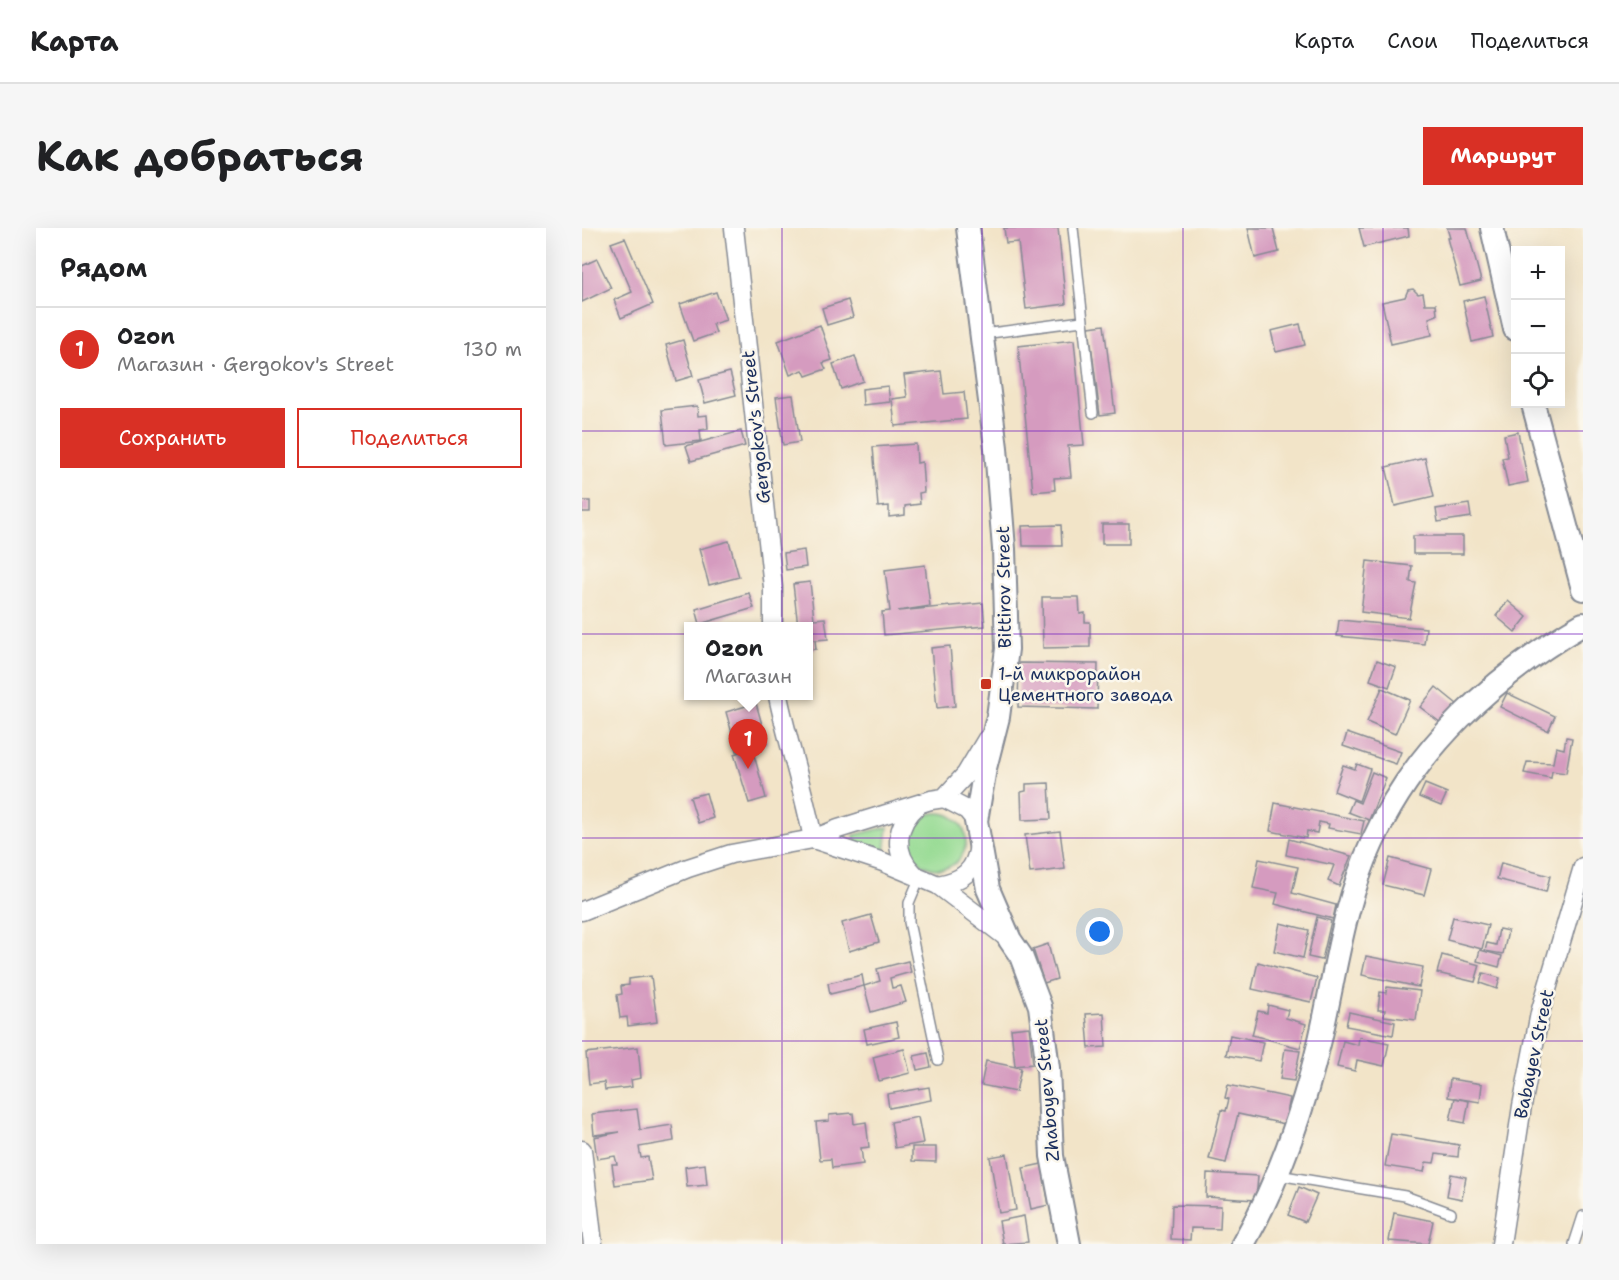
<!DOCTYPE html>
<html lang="ru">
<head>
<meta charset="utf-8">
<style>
	body { margin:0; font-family:"Shantell Sans",sans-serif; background:#f6f6f6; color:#202124 }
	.controls { position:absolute; right:18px; top:18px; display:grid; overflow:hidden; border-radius:0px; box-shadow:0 6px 24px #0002 }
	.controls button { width:54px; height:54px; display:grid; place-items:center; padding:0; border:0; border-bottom:2px solid #e0e0e0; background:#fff; color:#202124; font:30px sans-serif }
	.you { position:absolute; left:518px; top:704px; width:21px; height:21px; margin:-15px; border:4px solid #fff; border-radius:50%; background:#1a73e8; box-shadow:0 0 0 9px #1a73e833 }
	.badge { display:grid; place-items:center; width:39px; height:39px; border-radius:50%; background:#d93025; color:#fff; font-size:20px; font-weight:700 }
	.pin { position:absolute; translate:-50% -50px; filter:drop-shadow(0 2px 3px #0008) }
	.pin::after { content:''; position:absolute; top:32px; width:21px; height:18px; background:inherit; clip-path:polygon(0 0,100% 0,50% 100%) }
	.popup { position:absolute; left:102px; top:394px; width:129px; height:78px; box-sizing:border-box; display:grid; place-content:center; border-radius:0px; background:#fff; filter:drop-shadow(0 2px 4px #0005); font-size:20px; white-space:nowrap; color:#757577 }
	.popup b { font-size:22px; color:#202124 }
	.popup::after { content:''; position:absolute; left:50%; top:100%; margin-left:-12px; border:12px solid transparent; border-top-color:#fff }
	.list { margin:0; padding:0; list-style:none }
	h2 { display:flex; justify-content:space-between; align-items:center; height:78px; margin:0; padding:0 24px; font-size:26px }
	h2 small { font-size:20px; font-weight:400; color:#757577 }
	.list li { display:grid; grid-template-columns:39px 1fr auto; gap:18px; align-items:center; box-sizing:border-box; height:84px; padding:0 24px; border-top:2px solid #e0e0e0 }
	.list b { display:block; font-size:22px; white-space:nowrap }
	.list p { margin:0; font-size:20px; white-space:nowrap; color:#757577 }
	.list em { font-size:20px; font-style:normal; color:#757577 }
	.actions { display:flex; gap:12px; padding:18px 24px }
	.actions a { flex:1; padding:14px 0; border:2px solid #d93025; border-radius:0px; text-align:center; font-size:21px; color:#d93025 }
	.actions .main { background:#d93025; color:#fff }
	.icon { flex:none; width:33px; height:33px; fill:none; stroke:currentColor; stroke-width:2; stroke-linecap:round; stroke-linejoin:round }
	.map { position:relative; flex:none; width:1001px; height:1016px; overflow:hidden; border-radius:0px }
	header { display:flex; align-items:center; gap:36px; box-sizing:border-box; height:84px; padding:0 30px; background:#fff; border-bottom:2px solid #e0e0e0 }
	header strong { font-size:28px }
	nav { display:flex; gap:33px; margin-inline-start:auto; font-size:21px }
	.intro { display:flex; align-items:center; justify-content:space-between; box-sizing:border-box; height:144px; padding:0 36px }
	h1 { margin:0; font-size:42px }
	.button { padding:15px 27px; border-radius:0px; background:#d93025; color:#fff; font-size:21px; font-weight:700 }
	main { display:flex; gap:36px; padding:0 36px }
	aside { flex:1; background:#fff; border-radius:0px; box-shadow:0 6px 24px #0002 }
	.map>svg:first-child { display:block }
	.green { fill:#98db94; stroke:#5a8579; stroke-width:1.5 }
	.building { fill:#d59bbf }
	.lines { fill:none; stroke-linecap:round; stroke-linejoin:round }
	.service-casing { stroke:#868a93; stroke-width:12 }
	.minor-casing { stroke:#868a93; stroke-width:21 }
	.tertiary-casing { stroke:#868a93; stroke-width:26 }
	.service { stroke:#fff; stroke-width:9 }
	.minor { stroke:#fff; stroke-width:18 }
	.tertiary { stroke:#fff; stroke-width:22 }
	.grid { fill:none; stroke:#7b2cbf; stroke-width:1.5; stroke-opacity:0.55 }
	.poi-dot { fill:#c8321e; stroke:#fbf7ec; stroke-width:2 }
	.labels { text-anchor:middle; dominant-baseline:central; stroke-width:5; stroke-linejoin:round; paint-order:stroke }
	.street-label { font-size:18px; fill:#1b2f5e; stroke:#fbf7ec }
	.poi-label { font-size:18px; fill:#1b2f5e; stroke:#fbf7ec; text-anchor:start }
</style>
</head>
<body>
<header>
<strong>Карта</strong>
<nav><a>Карта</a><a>Слои</a><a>Поделиться</a></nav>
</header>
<div class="intro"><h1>Как добраться</h1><a class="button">Маршрут</a></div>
<main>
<aside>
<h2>Рядом<small></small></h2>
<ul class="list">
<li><span class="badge">1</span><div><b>Ozon</b><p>Магазин · Gergokov's Street</p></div><em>130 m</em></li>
</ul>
<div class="actions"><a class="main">Сохранить</a><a>Поделиться</a></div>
</aside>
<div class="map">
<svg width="1001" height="1016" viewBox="0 0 1001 1016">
	<rect width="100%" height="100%" fill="#fbf7ec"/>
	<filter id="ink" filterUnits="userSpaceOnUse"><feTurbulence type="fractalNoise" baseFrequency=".0167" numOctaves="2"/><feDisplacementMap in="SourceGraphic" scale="12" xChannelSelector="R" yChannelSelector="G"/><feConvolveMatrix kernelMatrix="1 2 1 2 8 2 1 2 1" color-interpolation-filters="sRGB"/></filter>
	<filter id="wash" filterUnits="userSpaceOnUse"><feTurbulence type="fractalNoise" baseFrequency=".008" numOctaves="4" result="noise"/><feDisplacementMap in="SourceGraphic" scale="24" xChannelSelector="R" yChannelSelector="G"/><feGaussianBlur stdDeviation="1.35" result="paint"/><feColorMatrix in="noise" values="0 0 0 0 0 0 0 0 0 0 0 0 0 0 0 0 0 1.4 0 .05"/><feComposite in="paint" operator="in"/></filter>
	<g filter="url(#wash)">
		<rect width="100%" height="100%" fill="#f2e4c8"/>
		<g class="green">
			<circle cx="356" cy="613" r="28"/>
			<polygon points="306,599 303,625 273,615 272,607"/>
		</g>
		<g id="blocks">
			<g class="building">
				<polygon points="422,0 476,0 484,76 444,81 436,14 424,15"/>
				<polygon points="666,0 691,0 697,24 673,30"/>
				<polygon points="777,0 826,0 827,8 782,19"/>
				<polygon points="865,0 885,0 899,53 878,58 865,10 868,10"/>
				<polygon points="43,10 71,76 39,90 32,72 50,64 29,15"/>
				<polygon points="15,31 29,60 0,74 0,38"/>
				<polygon points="831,61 836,66 841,65 843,76 854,76 855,87 847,90 850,107 809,116 800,74 823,69 826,62"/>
				<polygon points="134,64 144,92 131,96 134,105 111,113 98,76"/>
				<polygon points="902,68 911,109 890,114 881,73"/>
				<polygon points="266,72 271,89 245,97 240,80"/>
				<polygon points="718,96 723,117 694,124 689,103"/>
				<polygon points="238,97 250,132 241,135 244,141 224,148 221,142 208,147 196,113"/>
				<polygon points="522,97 533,185 518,187 507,99"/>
				<polygon points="101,112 111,148 94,153 84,117"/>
				<polygon points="492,112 502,217 486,218 489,249 472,250 473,262 451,264 436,118"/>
				<polygon points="273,128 281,153 259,161 251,136"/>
				<polygon points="359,143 362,166 382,164 385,191 313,198 310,171 325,169 322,147"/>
				<polygon points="148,144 154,167 123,175 117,152"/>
				<polygon points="306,158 308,174 281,177 280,161"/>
				<polygon points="211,167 218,214 201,217 194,169"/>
				<polygon points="115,178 116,188 125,187 126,201 118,202 119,213 84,217 80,182"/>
				<polygon points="159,203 163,218 109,233 104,218"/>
				<polygon points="936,204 946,254 926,258 920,230 926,229 922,207"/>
				<polygon points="334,216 335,235 340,234 342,264 337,265 338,276 323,278 323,287 307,289 307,278 296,279 291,219"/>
				<polygon points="843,230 852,269 813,278 804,239"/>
				<rect x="0" y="273" width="8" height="11"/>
				<polygon points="887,276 889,289 856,294 854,281"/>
				<rect x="520" y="296" width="27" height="20"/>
				<polygon points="479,297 480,318 441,318 440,298"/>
				<rect x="831" y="308" width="50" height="18"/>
				<polygon points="147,313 157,349 127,357 117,321"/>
				<polygon points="222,322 224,339 204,342 202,325"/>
				<polygon points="785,333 830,338 828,354 834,355 827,390 779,384"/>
				<polygon points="343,337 348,378 316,383 401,375 403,398 302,407 300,384 308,383 303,342"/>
				<polygon points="228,354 232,391 243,390 246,411 233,412 234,421 226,422 226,398 216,398 211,356"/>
				<polygon points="167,365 172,380 118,396 114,381"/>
				<polygon points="460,369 497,369 498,386 503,385 503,394 508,394 508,419 461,420"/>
				<polygon points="926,373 945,389 933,404 914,388"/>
				<polygon points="757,392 844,400 842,416 755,408"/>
				<polygon points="368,418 373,478 355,480 349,420"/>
				<polygon points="795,432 814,439 807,459 788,452"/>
				<polygon points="437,435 516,436 515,481 436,479"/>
				<polygon points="854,459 875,476 859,495 838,479"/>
				<polygon points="800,460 828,472 813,506 785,494"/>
				<polygon points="925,465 973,488 966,503 918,479"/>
				<polygon points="174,475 185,515 155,523 144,484"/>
				<polygon points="765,505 819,524 814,536 761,518"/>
				<polygon points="984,509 990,510 984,545 970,543 969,550 942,545 945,534 971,535 974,519 982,521"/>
				<polygon points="170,520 184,570 167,575 152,526"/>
				<polygon points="775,536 788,541 777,573 752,563 761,537 773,541"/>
				<polygon points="790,544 804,550 787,592 766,584 771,572 778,575"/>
				<polygon points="467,555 469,591 440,592 439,564 444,563 444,556"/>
				<polygon points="843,556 865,565 859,578 837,569"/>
				<polygon points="124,565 131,590 116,595 108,569"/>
				<polygon points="693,575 782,593 779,606 746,600 747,596 737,594 735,605 725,603 724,610 688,603"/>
				<polygon points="478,603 483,641 448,645 443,607"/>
				<polygon points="707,611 769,628 757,658 746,653 752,637 704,627"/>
				<polygon points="808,630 849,641 842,667 801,657"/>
				<polygon points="677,631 716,639 710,665 754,677 751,691 693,676 696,665 671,660"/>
				<polygon points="919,635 968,648 964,664 915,651"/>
				<polygon points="289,687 297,714 267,723 260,695"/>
				<polygon points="735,689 749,693 740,732 726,729"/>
				<polygon points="871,689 906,697 900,721 865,712"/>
				<polygon points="698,695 727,702 721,730 692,723"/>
				<polygon points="917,701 926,703 921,726 903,723 905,715 914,717"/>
				<polygon points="466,716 475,751 462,755 451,721"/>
				<polygon points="898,722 920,728 917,739 895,733"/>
				<polygon points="860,727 898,737 893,754 855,745"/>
				<polygon points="784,728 841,739 837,759 780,747"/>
				<polygon points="326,733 329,744 308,750 310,760 319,758 324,774 289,784 282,758 298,753 295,741"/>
				<polygon points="676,734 735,750 729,774 670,761"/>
				<polygon points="901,745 918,750 915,761 898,755"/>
				<polygon points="280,747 282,758 248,766 246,755"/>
				<polygon points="69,748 75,794 46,798 45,789 38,790 35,767 40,766 39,758 47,757 47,751"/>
				<polygon points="805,759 838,763 834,792 802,788 803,782 796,782 798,764 804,765"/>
				<polygon points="686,777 706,782 704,790 724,796 718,820 670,807 676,783 685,785"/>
				<polygon points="767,784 813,794 811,807 764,798"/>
				<polygon points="522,785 524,819 507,820 504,786"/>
				<polygon points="314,794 317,809 285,816 282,801"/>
				<polygon points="447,799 451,836 433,838 429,801"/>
				<polygon points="648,807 681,814 677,833 644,827"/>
				<polygon points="777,809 807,815 802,838 775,832 773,843 755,839 761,813 776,817"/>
				<polygon points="56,819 59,850 49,852 50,859 23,862 22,854 7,856 4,825"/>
				<polygon points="322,821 328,845 297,853 291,829"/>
				<polygon points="703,821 718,823 712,853 698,851"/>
				<polygon points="346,825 349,839 335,842 332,828"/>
				<polygon points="404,833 439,840 434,864 399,857"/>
				<polygon points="868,851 900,856 898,874 866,869"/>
				<polygon points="646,857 708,870 703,896 656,886 644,935 627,931 639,882 644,883 647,871 643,870"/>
				<polygon points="347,859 349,872 307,880 305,866"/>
				<polygon points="873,870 887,873 883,895 868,892"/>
				<polygon points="55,881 58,902 90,897 92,913 57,919 59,930 66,929 70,952 33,957 30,936 35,936 33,928 15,931 12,909 38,904 12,907 10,886"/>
				<polygon points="271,885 272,896 284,894 287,919 279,920 281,936 250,940 249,931 238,932 234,894 247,893 247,887"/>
				<polygon points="336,889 341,915 313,920 309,894"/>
				<polygon points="809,906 877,917 876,929 854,926 852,935 844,934 842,944 803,938"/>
				<polygon points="330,919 354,919 354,934 330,933"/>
				<polygon points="425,926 434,982 417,985 408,929"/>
				<polygon points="123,936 125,957 105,959 103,939"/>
				<polygon points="460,936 467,977 449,981 441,940"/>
				<polygon points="625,945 676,948 674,972 624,969"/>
				<polygon points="869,946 884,949 880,971 865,968"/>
				<polygon points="717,959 735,967 723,994 706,987"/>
				<polygon points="590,977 639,978 638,1001 609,1000 608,1012 589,1011"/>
				<polygon points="812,985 851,993 846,1016 807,1013"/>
				<polygon points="442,988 446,1014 421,1016 417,993"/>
			</g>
		</g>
	</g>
	<g filter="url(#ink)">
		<use href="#blocks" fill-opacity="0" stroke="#868a93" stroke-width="1.5"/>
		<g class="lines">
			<g class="service-casing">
				<g id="service">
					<polyline points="491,0 511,185"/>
					<polyline points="401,106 500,93"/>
					<polyline points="337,651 327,675 327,694 356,832"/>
					<polyline points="696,947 823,968 869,985"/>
					<polyline points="992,1016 1001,988"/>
				</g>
			</g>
			<g class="minor-casing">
				<g id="minor">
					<polyline points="152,0 191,359 191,398"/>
					<path d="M196 468C206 516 222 563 231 611"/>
					<polyline points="362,570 385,582 394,593"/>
					<polyline points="231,611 256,601 349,572 362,570 384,546 405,511"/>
					<path d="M332 646C310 625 313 597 336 577"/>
					<path d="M356 657C380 653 394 643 397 617"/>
					<polyline points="0,683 106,640 149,626 231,611 301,634 356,657 428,712"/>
					<polyline points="0,922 11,1016"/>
					<polyline points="919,1016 940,878 958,785 1001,639"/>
				</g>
			</g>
			<g class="tertiary-casing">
				<g id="tertiary">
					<polyline points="386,0 414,220 422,321 425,421 416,489 403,540 394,593 406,661 428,712 439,728 458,778 466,840 470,928 487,1016"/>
					<polyline points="910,0 933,101"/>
					<polyline points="951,176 1001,361"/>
					<path d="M661 1016C697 953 721 883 738 812 753 747 761 677 790 615 833 520 912 448 1001 396"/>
				</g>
			</g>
			<use href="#service" class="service"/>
			<use href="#minor" class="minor"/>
			<use href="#tertiary" class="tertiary"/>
		</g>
	</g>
	<path class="grid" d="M200 0V1016M400 0V1016M601 0V1016M801 0V1016M0 203H1001M0 406H1001M0 610H1001M0 813H1001"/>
	<rect class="poi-dot" x="398" y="450" width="12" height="12" rx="3"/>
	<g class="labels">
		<g class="street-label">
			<text transform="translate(174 199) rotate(-96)">Gergokov's Street</text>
			<text transform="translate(422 359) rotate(-91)">Bittirov Street</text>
			<text transform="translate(952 826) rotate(-78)">Babayev Street</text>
			<text transform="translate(465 862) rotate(-95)">Zhaboyev Street</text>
		</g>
		<g class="poi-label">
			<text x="416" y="446">1-й микрорайон<tspan x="416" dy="21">Цементного завода</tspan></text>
		</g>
	</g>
</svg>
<div class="controls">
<button>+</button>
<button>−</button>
<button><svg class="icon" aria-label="locate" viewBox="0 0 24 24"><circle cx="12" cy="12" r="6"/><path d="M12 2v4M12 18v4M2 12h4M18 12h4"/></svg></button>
</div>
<div class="you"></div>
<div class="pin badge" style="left:166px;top:541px">1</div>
<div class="popup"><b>Ozon</b>Магазин</div>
</div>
</main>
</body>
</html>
